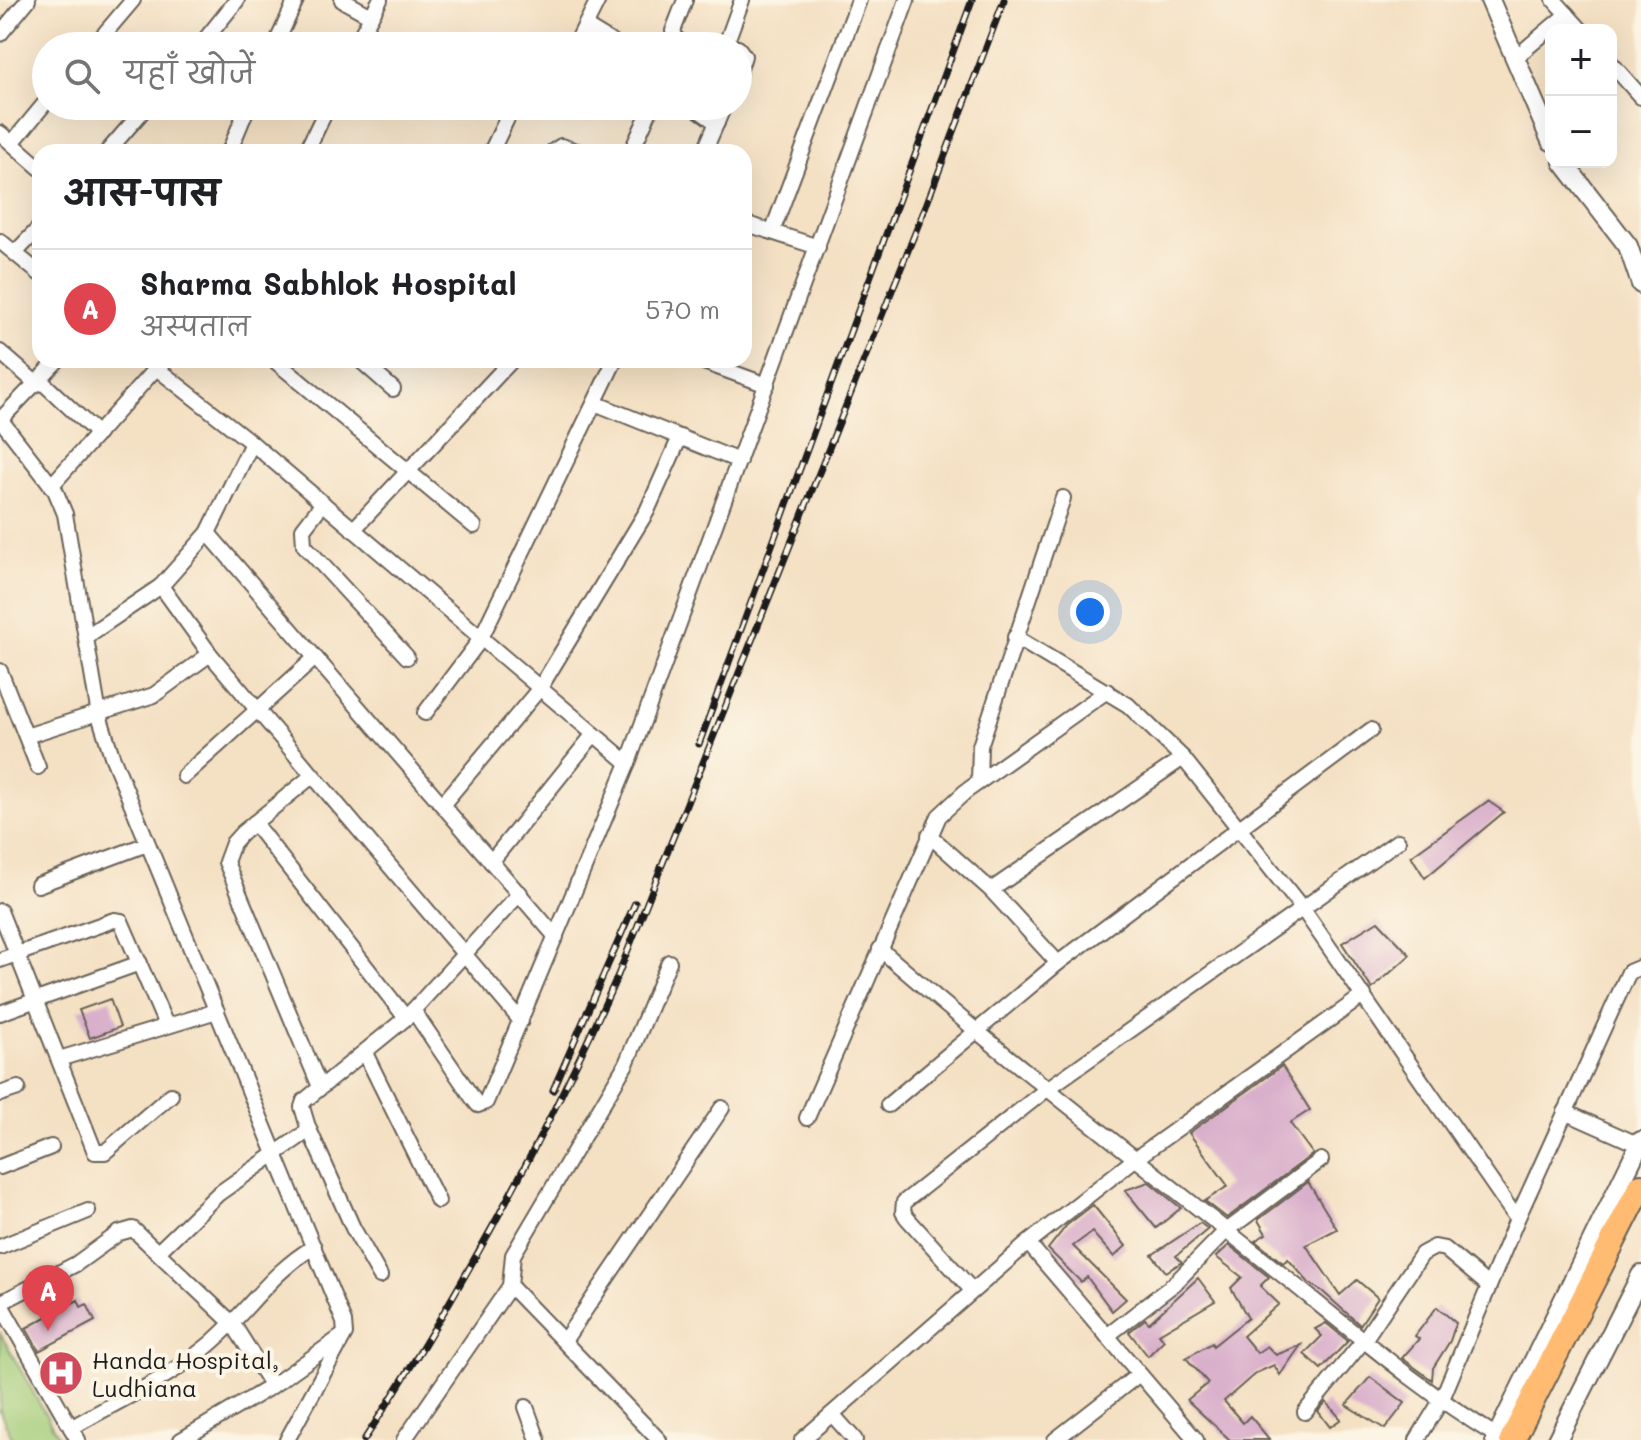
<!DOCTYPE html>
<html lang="hi">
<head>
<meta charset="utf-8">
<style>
	body { margin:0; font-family:Mali,"Playpen Sans Deva",sans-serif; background:#f6f6f6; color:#202124 }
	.controls { position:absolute; right:24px; top:24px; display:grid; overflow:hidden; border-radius:16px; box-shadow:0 8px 32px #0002 }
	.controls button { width:72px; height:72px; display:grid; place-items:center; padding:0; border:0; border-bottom:2px solid #e0e0e0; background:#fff; color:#202124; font:40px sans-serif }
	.you { position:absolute; left:1090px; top:612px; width:28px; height:28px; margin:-20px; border:6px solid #fff; border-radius:50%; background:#1a73e8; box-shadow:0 0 0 12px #1a73e833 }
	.badge { display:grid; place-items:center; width:52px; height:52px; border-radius:50%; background:#d1495b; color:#fff; font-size:26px; font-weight:700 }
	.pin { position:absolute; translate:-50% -66px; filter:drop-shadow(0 2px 4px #0008) }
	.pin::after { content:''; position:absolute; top:42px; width:28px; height:24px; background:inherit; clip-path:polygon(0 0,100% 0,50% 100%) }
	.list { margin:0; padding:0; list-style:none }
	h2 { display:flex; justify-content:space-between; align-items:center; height:104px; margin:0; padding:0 32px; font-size:34px }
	h2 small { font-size:26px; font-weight:400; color:#757577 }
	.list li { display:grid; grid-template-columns:52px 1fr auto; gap:24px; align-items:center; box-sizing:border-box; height:120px; padding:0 32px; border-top:2px solid #e0e0e0 }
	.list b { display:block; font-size:30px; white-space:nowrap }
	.list p { margin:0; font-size:26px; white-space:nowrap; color:#757577 }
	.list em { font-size:26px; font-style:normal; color:#757577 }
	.icon { flex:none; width:44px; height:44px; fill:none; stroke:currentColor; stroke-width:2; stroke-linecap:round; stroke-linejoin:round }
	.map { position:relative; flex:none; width:1641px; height:1440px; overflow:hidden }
	.search { position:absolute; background:#fff; box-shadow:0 8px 32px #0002; left:32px; top:32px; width:720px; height:88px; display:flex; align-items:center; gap:20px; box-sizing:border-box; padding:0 28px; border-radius:44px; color:#757577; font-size:30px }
	.panel { position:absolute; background:#fff; box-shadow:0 8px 32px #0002; left:32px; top:144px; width:720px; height:224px; border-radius:24px }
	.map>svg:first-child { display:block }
	.green { fill:#a0ca76; stroke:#5e7349; stroke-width:2 }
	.building { fill:#d9afcb }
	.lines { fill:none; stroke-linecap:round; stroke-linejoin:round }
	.minor-casing { stroke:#686156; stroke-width:18 }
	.tertiary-casing { stroke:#686156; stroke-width:22 }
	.primary-casing { stroke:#686156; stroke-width:28 }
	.minor { stroke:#fff; stroke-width:14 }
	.tertiary { stroke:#fff; stroke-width:18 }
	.primary { stroke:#ffbb71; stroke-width:24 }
	.rail-casing { stroke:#1c1c1c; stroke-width:7 }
	.rail { stroke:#fcf5e5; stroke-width:4; stroke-dasharray:12; stroke-linecap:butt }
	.labels { text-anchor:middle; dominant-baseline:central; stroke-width:8; stroke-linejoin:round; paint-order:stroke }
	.poi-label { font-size:24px; fill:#1c1c1c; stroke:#fcf5e5; text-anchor:start }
</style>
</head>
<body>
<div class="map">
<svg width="1641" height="1440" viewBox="0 0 1641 1440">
	<rect width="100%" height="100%" fill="#fcf5e5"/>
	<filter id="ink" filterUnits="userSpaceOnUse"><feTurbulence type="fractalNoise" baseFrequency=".0125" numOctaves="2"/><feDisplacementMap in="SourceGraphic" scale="16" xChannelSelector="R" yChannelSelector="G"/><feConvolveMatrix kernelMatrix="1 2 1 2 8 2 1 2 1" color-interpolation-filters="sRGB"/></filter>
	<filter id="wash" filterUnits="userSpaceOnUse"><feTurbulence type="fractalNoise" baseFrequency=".006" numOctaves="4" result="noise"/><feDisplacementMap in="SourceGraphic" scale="32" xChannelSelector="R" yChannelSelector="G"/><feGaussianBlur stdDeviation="1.8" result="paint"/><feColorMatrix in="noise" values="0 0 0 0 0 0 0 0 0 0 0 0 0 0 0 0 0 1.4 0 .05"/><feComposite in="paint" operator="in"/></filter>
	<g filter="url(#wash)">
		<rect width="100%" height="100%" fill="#f4e0c3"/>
		<polygon class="green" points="0,1333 60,1440 13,1440 0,1412"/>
		<g id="blocks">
			<g class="building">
				<polygon points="1488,801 1504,812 1425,878 1411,856"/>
				<polygon points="1378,921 1410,955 1372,989 1342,943"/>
				<polygon points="110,999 120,1027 90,1038 79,1010"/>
				<polygon points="1282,1066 1310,1110 1290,1123 1313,1154 1227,1218 1205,1201 1228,1186 1189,1133"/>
				<polygon points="1149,1182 1181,1208 1156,1228 1125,1190"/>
				<polygon points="1308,1182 1337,1229 1306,1245 1340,1295 1357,1280 1378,1298 1360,1325 1322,1291 1309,1283 1288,1259 1283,1263 1255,1241 1266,1234 1258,1220"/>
				<polygon points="1093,1205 1126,1246 1114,1257 1092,1232 1073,1246 1126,1299 1112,1311 1087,1277 1081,1282 1048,1249 1067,1225"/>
				<polygon points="1200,1223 1208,1229 1176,1256 1182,1262 1166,1272 1152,1255"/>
				<polygon points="1229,1245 1269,1277 1260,1286 1279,1304 1243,1336 1257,1353 1267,1346 1276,1355 1301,1345 1280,1375 1274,1365 1256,1373 1224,1401 1243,1423 1250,1416 1270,1440 1230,1440 1187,1400 1208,1383 1186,1358 1212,1343 1213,1346 1248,1318 1231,1288 1242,1277 1216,1257"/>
				<polygon points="1198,1278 1215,1301 1159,1334 1164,1340 1148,1356 1129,1332 1145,1319 1149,1323"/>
				<polygon points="78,1300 81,1307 87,1304 95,1321 39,1351 26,1328"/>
				<polygon points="1437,1307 1456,1323 1450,1341 1433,1368 1432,1380 1402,1358 1419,1339 1415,1336"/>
				<polygon points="1326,1323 1348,1341 1321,1369 1304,1354 1322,1336 1315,1329"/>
				<polygon points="1370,1377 1405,1403 1385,1429 1346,1405"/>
				<polygon points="1326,1402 1341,1419 1330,1427 1318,1411"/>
			</g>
		</g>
	</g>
	<g filter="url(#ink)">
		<use href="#blocks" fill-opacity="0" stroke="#686156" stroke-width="2"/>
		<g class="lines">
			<g class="minor-casing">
				<g id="minor">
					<polyline points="342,0 371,16"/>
					<polyline points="1554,0 1581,30"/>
					<polyline points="585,26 618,46"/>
					<polyline points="0,34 28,0"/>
					<polyline points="94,46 133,0"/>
					<polyline points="200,46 237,0"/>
					<polyline points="275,46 296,0"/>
					<polyline points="355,46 380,0"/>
					<polyline points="575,46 598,0"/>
					<polyline points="685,46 677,41 673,31 685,0"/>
					<polyline points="732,46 726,44 742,0"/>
					<polyline points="738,48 744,56 738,75"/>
					<polyline points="1515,58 1567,14"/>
					<polyline points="1611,63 1641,97"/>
					<polyline points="693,106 717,123"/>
					<polyline points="0,133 40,168"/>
					<polyline points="12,143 46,102"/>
					<polyline points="107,152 147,106"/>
					<polyline points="229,152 248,106"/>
					<polyline points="306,152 328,106"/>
					<polyline points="491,152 513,106"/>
					<polyline points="552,152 561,146 580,152"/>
					<polyline points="631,152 652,106"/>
					<polyline points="704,152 724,106"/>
					<polyline points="744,223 818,247"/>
					<polyline points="772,232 859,0"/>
					<polyline points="0,241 40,274"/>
					<polyline points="15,253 40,227"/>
					<polyline points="0,352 37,384"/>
					<polyline points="146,360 252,443"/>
					<polyline points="274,360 474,526"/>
					<polyline points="360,360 393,389"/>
					<polyline points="698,360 767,385"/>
					<polyline points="40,380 98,434"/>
					<polyline points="597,404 739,461"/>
					<polyline points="0,419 55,490 65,514 99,715 112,756 344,1322 345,1334 287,1440"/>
					<polyline points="0,420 58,360"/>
					<polyline points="51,486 156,368"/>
					<polyline points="323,503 303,529 304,545 407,657"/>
					<polyline points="353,530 512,360"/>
					<polyline points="208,533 161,586 210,654 521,1021"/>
					<polyline points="87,636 161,586"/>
					<polyline points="1015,637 1128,705 1183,758 1302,908 1517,1219"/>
					<polyline points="0,671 38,767"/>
					<polyline points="425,713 480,640 615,360"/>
					<polyline points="26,736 154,695 210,654"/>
					<polyline points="184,776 315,658"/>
					<polyline points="312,776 242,833 233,843 226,862 320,1087"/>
					<polyline points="979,782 980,746 1063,498"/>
					<polyline points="442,805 540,688 647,511 680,437"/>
					<polyline points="254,823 406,1018"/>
					<polyline points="929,835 991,890 1058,963"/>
					<polyline points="491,862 594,734"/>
					<polyline points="38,885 147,844"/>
					<polyline points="991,890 1183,758"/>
					<polyline points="0,911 95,1152 105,1152 171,1095"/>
					<polyline points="556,937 208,533 252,443 628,763"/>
					<path d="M880 949C1008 1061 1142 1163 1275 1269 1347 1326 1418 1389 1497 1436"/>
					<polyline points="0,960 114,920 121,921 166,1025"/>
					<polyline points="413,1010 474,1100 478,1105 486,1102 628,763 907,0"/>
					<polyline points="0,1013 140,963"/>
					<polyline points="365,1053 438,1201"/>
					<polyline points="59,1059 217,1011"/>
					<polyline points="0,1094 18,1088"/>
					<polyline points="888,1105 1058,963 1371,730"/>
					<polyline points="1565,1112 1639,1145"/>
					<polyline points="807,1118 939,816 965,792 1107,691"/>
					<polyline points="308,1127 353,1228 380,1276"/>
					<polyline points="0,1167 51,1147"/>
					<polyline points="1028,1243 1196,1440"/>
					<polyline points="0,1247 88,1211"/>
					<polyline points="159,1251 218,1194 305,1133 308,1127 302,1107 304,1101 406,1018 520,893"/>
					<polyline points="510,1286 659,1440"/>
					<polyline points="971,1289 907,1218 903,1212 904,1202 1047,1089 1398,841"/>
					<polyline points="0,1303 76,1264 119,1233 133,1229 233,1324 272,1386"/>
					<polyline points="0,1303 78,1440"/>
					<polyline points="1107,1336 1174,1284 1225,1232 1321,1160"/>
					<polyline points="564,1341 722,1108"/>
					<polyline points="526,1407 538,1440"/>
					<polyline points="1305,1412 1364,1340 1422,1254 1435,1247 1445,1249 1489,1286"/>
					<polyline points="832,1414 855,1440"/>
					<path d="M71 1428C115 1402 166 1380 205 1348 244 1317 271 1271 314 1247"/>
					<polyline points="181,1440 272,1386 341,1337"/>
					<polyline points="404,1440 510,1286 513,1255 626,1064 669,962"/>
					<polyline points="802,1440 1028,1243 1135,1159 1364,995"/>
					<polyline points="1055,1440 1138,1375"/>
					<polyline points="1417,1440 1442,1399 1517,1219 1629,972 1641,967"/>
				</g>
			</g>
			<g class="tertiary-casing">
				<g id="tertiary">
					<polyline points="1490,0 1551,141"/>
					<polyline points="1563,162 1628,246 1641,284"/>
					<polyline points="1495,1440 1641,1141"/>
					<polyline points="1557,1440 1641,1275"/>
				</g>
			</g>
			<g class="primary-casing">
				<polyline id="primary" points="1512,1440 1641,1186"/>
			</g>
			<use href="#minor" class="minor"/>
			<use href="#tertiary" class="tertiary"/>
			<use href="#primary" class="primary"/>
			<g class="rail-casing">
				<g id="rail">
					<polyline points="699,744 972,0"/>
					<polyline points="553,1090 635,903"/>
					<path d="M364 1440C462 1291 545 1137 618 975L925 208 1004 0"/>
				</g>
			</g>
			<use href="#rail" class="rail"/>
		</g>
	</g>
	<defs>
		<g id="hospital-disc" transform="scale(2.3)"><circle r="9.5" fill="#d1495b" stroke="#fcf5e5"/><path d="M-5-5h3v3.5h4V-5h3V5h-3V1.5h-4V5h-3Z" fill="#fff"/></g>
	</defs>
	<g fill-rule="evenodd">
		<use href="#hospital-disc" x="61" y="1373"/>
	</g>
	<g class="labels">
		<g class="poi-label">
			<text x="92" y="1359">Handa Hospital,<tspan x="92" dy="28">Ludhiana</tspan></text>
		</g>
	</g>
</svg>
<div class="controls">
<button>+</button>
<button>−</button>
</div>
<div class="you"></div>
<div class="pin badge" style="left:48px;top:1331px;background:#e0444e">A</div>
<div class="search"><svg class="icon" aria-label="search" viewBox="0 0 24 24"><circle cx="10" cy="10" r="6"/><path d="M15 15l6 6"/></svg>यहाँ खोजें</div>
<section class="panel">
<h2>आस-पास<small></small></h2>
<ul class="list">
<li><span class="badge" style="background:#e0444e">A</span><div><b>Sharma Sabhlok Hospital</b><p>अस्पताल</p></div><em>570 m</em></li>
</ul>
</section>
</div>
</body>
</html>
